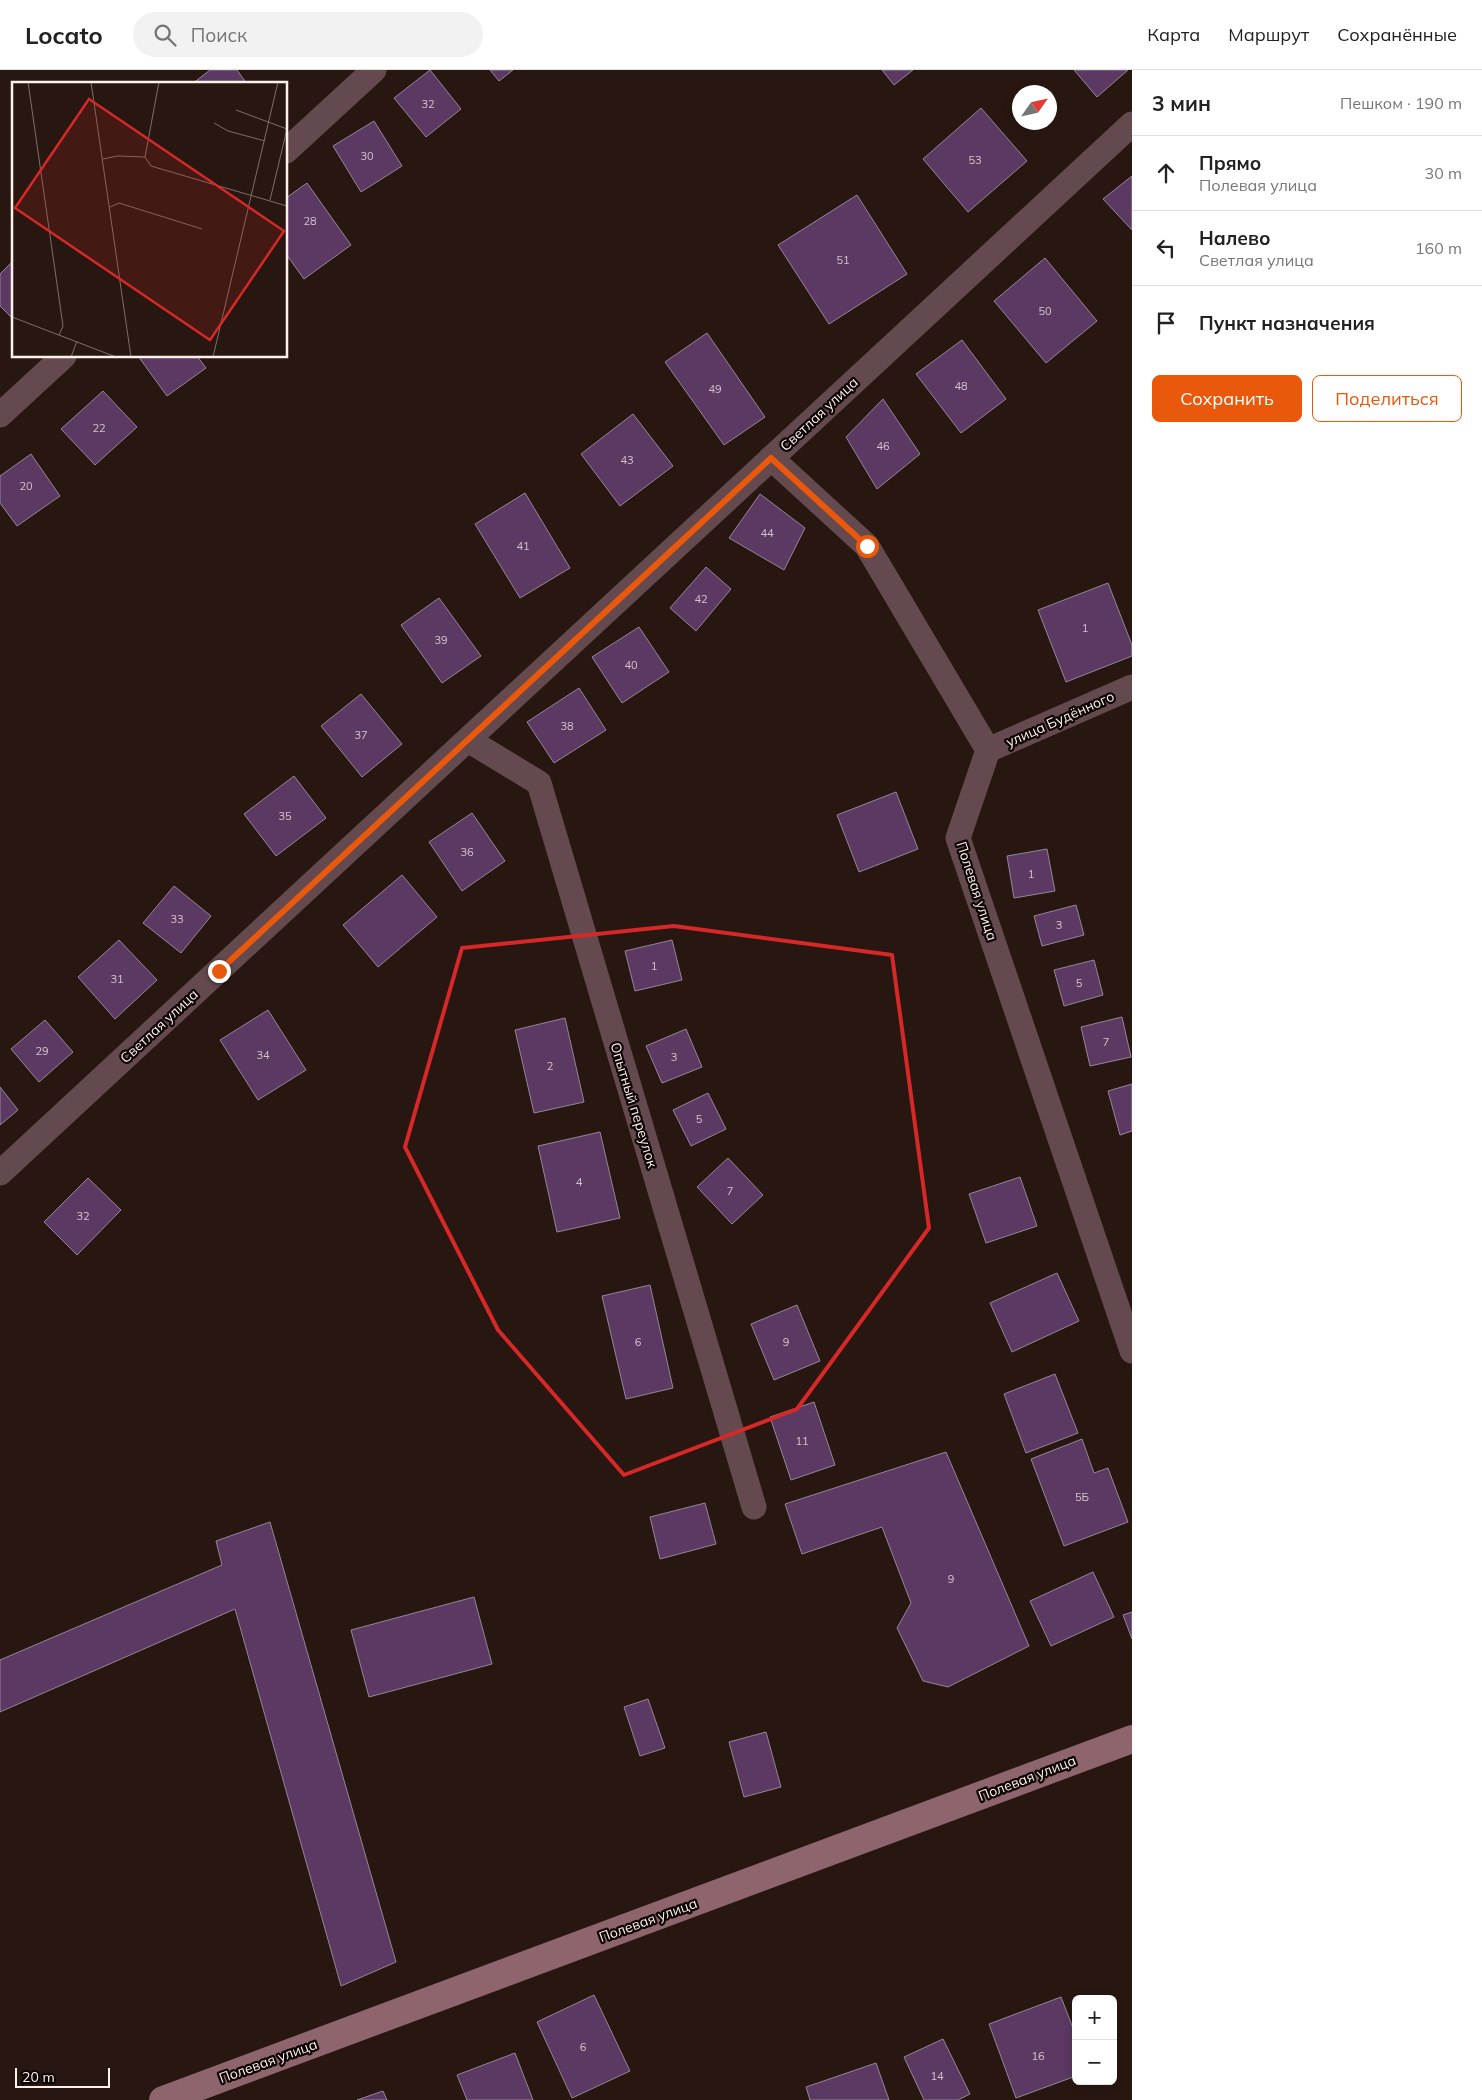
<!DOCTYPE html>
<html lang="ru">
<head>
<meta charset="utf-8">
<style>
	body { margin:0; font-family:Mulish,sans-serif; background:#f2f2f2; color:#222 }
	.controls { position:absolute; right:15px; bottom:15px; display:grid; overflow:hidden; border-radius:8px; box-shadow:0 2px 8px #0003 }
	.controls button { width:45px; height:45px; display:grid; place-items:center; padding:0; border:0; border-bottom:1px solid #e0e0e0; background:#fff; color:#222; font:25px sans-serif }
	.compass { position:absolute; left:1012px; top:15px; width:45px; height:45px; border-radius:50%; background:#fff; box-shadow:0 2px 8px #0003; rotate:56deg }
	.scale { position:absolute; left:15px; bottom:12px; width:95px; box-sizing:border-box; padding-left:5px; border:2px solid #fef1ec; border-top:0; font-size:14px; line-height:18px; white-space:nowrap; color:#fef1ec; -webkit-text-stroke:4px #0c0503; paint-order:stroke }
	.stop { position:absolute; width:15px; height:15px; margin:-11px; border:4px solid #ea580c; border-radius:50%; background:#fff }
	.stop.end { background:#ea580c; border-color:#fff; box-shadow:0 1px 5px #0008 }
	.list { margin:0; padding:0; list-style:none }
	h2 { display:flex; justify-content:space-between; align-items:center; height:65px; margin:0; padding:0 20px; font-size:21px }
	h2 small { font-size:16px; font-weight:400; color:#767676 }
	.list li { display:grid; grid-template-columns:32px 1fr auto; gap:15px; align-items:center; box-sizing:border-box; height:75px; padding:0 20px; border-top:1px solid #e0e0e0 }
	.list b { display:block; font-size:19px; white-space:nowrap }
	.list p { margin:0; font-size:16px; white-space:nowrap; color:#767676 }
	.list em { font-size:16px; font-style:normal; color:#767676 }
	.actions { display:flex; gap:10px; padding:15px 20px }
	.actions a { flex:1; padding:11px 0; border:1px solid #ea580c; border-radius:8px; text-align:center; font-size:18px; color:#ea580c }
	.actions .main { background:#ea580c; color:#fff }
	.icon { flex:none; width:28px; height:28px; fill:none; stroke:currentColor; stroke-width:2; stroke-linecap:round; stroke-linejoin:round }
	.map { position:relative; flex:none; width:1132px; height:2030px; overflow:hidden }
	header { display:flex; align-items:center; gap:30px; box-sizing:border-box; height:70px; padding:0 25px; background:#fff; border-bottom:1px solid #e0e0e0 }
	header strong { font-size:24px }
	nav { display:flex; gap:28px; margin-inline-start:auto; font-size:18px }
	.search { width:350px; height:45px; background:#f2f2f2; display:flex; align-items:center; gap:12px; box-sizing:border-box; padding:0 18px; border-radius:28px; color:#767676; font-size:19px }
	main { display:flex }
	aside { flex:1; background:#fff }
	.map>svg:first-child { display:block }
	.building { fill:#5c3963; stroke:#948697 }
	.lines { fill:none; stroke-linecap:round; stroke-linejoin:round }
	.street { stroke:#644a4f; stroke-width:25 }
	.secondary { stroke:#8e646d; stroke-width:28 }
	.route { stroke:#ea580c; stroke-width:6 }
	.marked { fill:none; stroke:#d62828; stroke-width:4; stroke-linejoin:round }
	.labels { text-anchor:middle; dominant-baseline:central; stroke-width:4.5; stroke-linejoin:round; paint-order:stroke }
	.number-label { font-size:11px; fill:#d6c3ca }
	.street-label { font-size:14px; fill:#fef1ec; stroke:#0c0503 }
	.inset-road { fill:none; stroke:#7e6e68; stroke-width:1 }
	.view { fill:#d62828; fill-opacity:0.15; stroke:#d62828; stroke-width:2.5 }
	.inset-edge { fill:none; stroke:#fef1ec; stroke-width:2.5 }
</style>
</head>
<body>
<header>
<strong>Locato</strong>
<div class="search"><svg class="icon" aria-label="search" viewBox="0 0 24 24"><circle cx="10" cy="10" r="6"/><path d="M15 15l6 6"/></svg>Поиск</div>
<nav><a>Карта</a><a>Маршрут</a><a>Сохранённые</a></nav>
</header>
<main>
<div class="map">
<svg width="1132" height="2030" viewBox="0 0 1132 2030">
	<rect width="100%" height="100%" fill="#281710"/>
	<g class="building">
		<polygon points="210,0 237,0 247,14 192,14"/>
		<polygon points="430,0 461,39 426,67 394,28"/>
		<polygon points="490,0 513,0 499,11"/>
		<polygon points="882,0 913,0 894,15"/>
		<polygon points="1074,0 1128,0 1097,27"/>
		<polygon points="981,38 1027,91 968,142 923,89"/>
		<polygon points="374,51 402,96 361,122 333,76"/>
		<polygon points="1132,106 1132,160 1103,129"/>
		<polygon points="307,113 351,175 304,209 286,184 286,128"/>
		<polygon points="857,125 907,204 829,254 778,175"/>
		<polygon points="1045,188 1097,251 1046,293 994,231"/>
		<polygon points="14,190 14,250 0,236 0,204"/>
		<polygon points="707,263 765,347 724,375 665,292"/>
		<polygon points="962,270 1006,329 961,363 916,304"/>
		<polygon points="138,286 197,286 206,298 167,326"/>
		<polygon points="103,321 137,357 95,395 61,359"/>
		<polygon points="883,329 920,384 877,419 846,367"/>
		<polygon points="633,344 673,396 620,436 581,384"/>
		<polygon points="31,384 60,426 17,456 0,433 0,406"/>
		<polygon points="525,423 570,498 520,528 475,454"/>
		<polygon points="760,424 805,458 784,500 729,468"/>
		<polygon points="706,497 731,519 696,561 670,538"/>
		<polygon points="1108,513 1132,575 1132,586 1066,612 1038,540"/>
		<polygon points="439,528 481,586 442,613 401,555"/>
		<polygon points="639,557 669,602 622,633 592,587"/>
		<polygon points="579,618 606,660 554,693 527,652"/>
		<polygon points="361,624 402,674 362,707 321,656"/>
		<polygon points="294,706 326,748 276,786 244,744"/>
		<polygon points="896,722 918,779 859,802 837,745"/>
		<polygon points="472,743 505,791 462,821 429,772"/>
		<polygon points="1047,779 1055,821 1014,828 1007,786"/>
		<polygon points="402,805 437,847 378,897 343,855"/>
		<polygon points="174,816 211,846 181,883 143,853"/>
		<polygon points="1076,835 1084,865 1042,876 1034,846"/>
		<polygon points="119,870 157,910 115,949 78,907"/>
		<polygon points="672,870 682,910 635,921 625,881"/>
		<polygon points="1094,890 1103,925 1064,936 1054,900"/>
		<polygon points="268,940 306,1000 258,1030 220,970"/>
		<polygon points="1122,947 1131,987 1090,996 1081,957"/>
		<polygon points="565,948 584,1032 534,1043 515,960"/>
		<polygon points="45,950 73,982 39,1012 11,979"/>
		<polygon points="686,959 702,997 662,1013 646,976"/>
		<polygon points="1132,1014 1132,1061 1120,1065 1108,1021"/>
		<polygon points="0,1017 18,1040 0,1055"/>
		<polygon points="708,1023 726,1059 691,1076 673,1040"/>
		<polygon points="600,1062 620,1148 557,1162 538,1076"/>
		<polygon points="728,1088 763,1125 732,1154 697,1117"/>
		<polygon points="1020,1107 1037,1156 986,1173 969,1124"/>
		<polygon points="88,1108 121,1140 77,1185 44,1152"/>
		<polygon points="1057,1203 1079,1251 1012,1282 990,1233"/>
		<polygon points="650,1215 673,1318 626,1329 602,1226"/>
		<polygon points="797,1235 820,1291 774,1310 751,1254"/>
		<polygon points="1055,1304 1078,1363 1026,1383 1004,1324"/>
		<polygon points="814,1332 835,1395 791,1410 770,1347"/>
		<polygon points="1082,1369 1094,1403 1108,1398 1128,1452 1064,1476 1031,1389"/>
		<polygon points="946,1382 1029,1576 948,1617 923,1611 897,1558 911,1533 882,1457 802,1484 785,1434"/>
		<polygon points="705,1433 716,1474 660,1489 650,1447"/>
		<polygon points="270,1452 396,1892 341,1916 235,1539 0,1642 0,1590 222,1495 216,1471"/>
		<polygon points="1093,1502 1114,1547 1051,1576 1030,1531"/>
		<polygon points="474,1527 492,1594 369,1627 351,1560"/>
		<polygon points="1132,1542 1132,1569 1123,1545"/>
		<polygon points="648,1629 665,1678 640,1686 624,1637"/>
		<polygon points="766,1662 781,1717 744,1727 729,1672"/>
		<polygon points="594,1925 630,2001 572,2028 537,1952"/>
		<polygon points="1061,1927 1076,1966 1076,2006 1016,2028 989,1954"/>
		<polygon points="943,1969 970,2024 958,2030 924,2030 904,1987"/>
		<polygon points="515,1983 533,2030 467,2030 457,2005"/>
		<polygon points="876,1993 889,2030 810,2030 806,2017"/>
		<polygon points="383,2021 387,2030 357,2030"/>
	</g>
	<g class="lines">
		<g class="street">
			<polyline points="286,81 374,0"/>
			<polyline points="0,345 64,286"/>
			<polyline points="771,388 867,476 988,680 958,768 1132,1281"/>
			<polyline points="468,670 539,713 754,1437"/>
			<polyline points="988,680 1132,617"/>
			<polyline points="0,1103 1132,54"/>
		</g>
		<polyline class="secondary" points="163,2030 1132,1669"/>
	</g>
	<g class="lines">
		<polyline class="route" points="219,901 771,388 867,476"/>
	</g>
	<path class="marked" d="M674 856 892 885 929 1158 797 1339 624 1405 498 1260 405 1077 462 878Z"/>
	<g class="labels">
		<g class="number-label">
			<text x="428" y="34">32</text>
			<text x="367" y="86">30</text>
			<text x="975" y="90">53</text>
			<text x="310" y="151">28</text>
			<text x="843" y="190">51</text>
			<text x="1045" y="241">50</text>
			<text x="961" y="316">48</text>
			<text x="715" y="319">49</text>
			<text x="99" y="358">22</text>
			<text x="883" y="376">46</text>
			<text x="627" y="390">43</text>
			<text x="26" y="416">20</text>
			<text x="767" y="463">44</text>
			<text x="523" y="476">41</text>
			<text x="701" y="529">42</text>
			<text x="1085" y="558">1</text>
			<text x="441" y="570">39</text>
			<text x="631" y="595">40</text>
			<text x="567" y="656">38</text>
			<text x="361" y="665">37</text>
			<text x="285" y="746">35</text>
			<text x="467" y="782">36</text>
			<text x="1031" y="804">1</text>
			<text x="177" y="849">33</text>
			<text x="1059" y="855">3</text>
			<text x="654" y="896">1</text>
			<text x="117" y="909">31</text>
			<text x="1079" y="913">5</text>
			<text x="1106" y="972">7</text>
			<text x="42" y="981">29</text>
			<text x="263" y="985">34</text>
			<text x="674" y="987">3</text>
			<text x="550" y="996">2</text>
			<text x="699" y="1049">5</text>
			<text x="579" y="1112">4</text>
			<text x="730" y="1121">7</text>
			<text x="83" y="1146">32</text>
			<text x="638" y="1272">6</text>
			<text x="786" y="1272">9</text>
			<text x="802" y="1371">11</text>
			<text x="1082" y="1427">5Б</text>
			<text x="951" y="1509">9</text>
			<text x="583" y="1977">6</text>
			<text x="1038" y="1986">16</text>
			<text x="937" y="2006">14</text>
		</g>
		<g class="street-label">
			<text transform="translate(819 344) rotate(-43)">Светлая улица</text>
			<text transform="translate(1060 649) rotate(-24)">улица Будённого</text>
			<text transform="translate(977 821) rotate(72)">Полевая улица</text>
			<text transform="translate(159 956) rotate(-43)">Светлая улица</text>
			<text transform="translate(634 1035) rotate(73)">Опытный переулок</text>
			<text transform="translate(1027 1708) rotate(-21)">Полевая улица</text>
			<text transform="translate(648 1850) rotate(-20)">Полевая улица</text>
			<text transform="translate(268 1991) rotate(-20)">Полевая улица</text>
		</g>
	</g>
	<g transform="translate(12 12)">
		<rect width="275" height="275" fill="#281710"/>
		<path class="inset-road" d="M16 0 51 244 47 253M79 0 119 275M224 28 275 47M202 41 216 49 253 59M133 75 147 0M91 77 105 74 133 75 139 84 275 124M258 118 275 47M98 125 107 121 190 147M0 235 104 275M59 275 65 259M201 275 266 0"/>
		<path class="view" d="M77 17 272 149 198 258 3 126Z"/>
		<rect width="275" height="275" class="inset-edge"/>
	</g>
</svg>
<div class="controls">
<button>+</button>
<button>−</button>
</div>
<svg class="compass" viewBox="-18 -18 36 36"><path d="M0-13l5 13h-10z" fill="#e53935"/><path d="M0 13l5-13h-10z" fill="#767676"/></svg>
<div class="scale">20 m</div>
<div class="stop" style="left:867px;top:476px"></div>
<div class="stop end" style="left:219px;top:901px"></div>
</div>
<aside>
<h2>3 мин<small>Пешком · 190 m</small></h2>
<ul class="list">
<li><svg class="icon" aria-label="ahead" viewBox="0 0 24 24"><path d="M12 20V5M6 11l6-6 6 6"/></svg><div><b>Прямо</b><p>Полевая улица</p></div><em>30 m</em></li>
<li><svg class="icon" aria-label="left" viewBox="0 0 24 24"><path d="M17 20v-9H6M10 6l-5 5 5 5"/></svg><div><b>Налево</b><p>Светлая улица</p></div><em>160 m</em></li>
<li><svg class="icon" aria-label="arrive" viewBox="0 0 24 24"><path d="M6 21V4h12l-3 4 3 4H6"/></svg><div><b>Пункт назначения</b></div></li>
</ul>
<div class="actions"><a class="main">Сохранить</a><a>Поделиться</a></div>
</aside>
</main>
</body>
</html>
